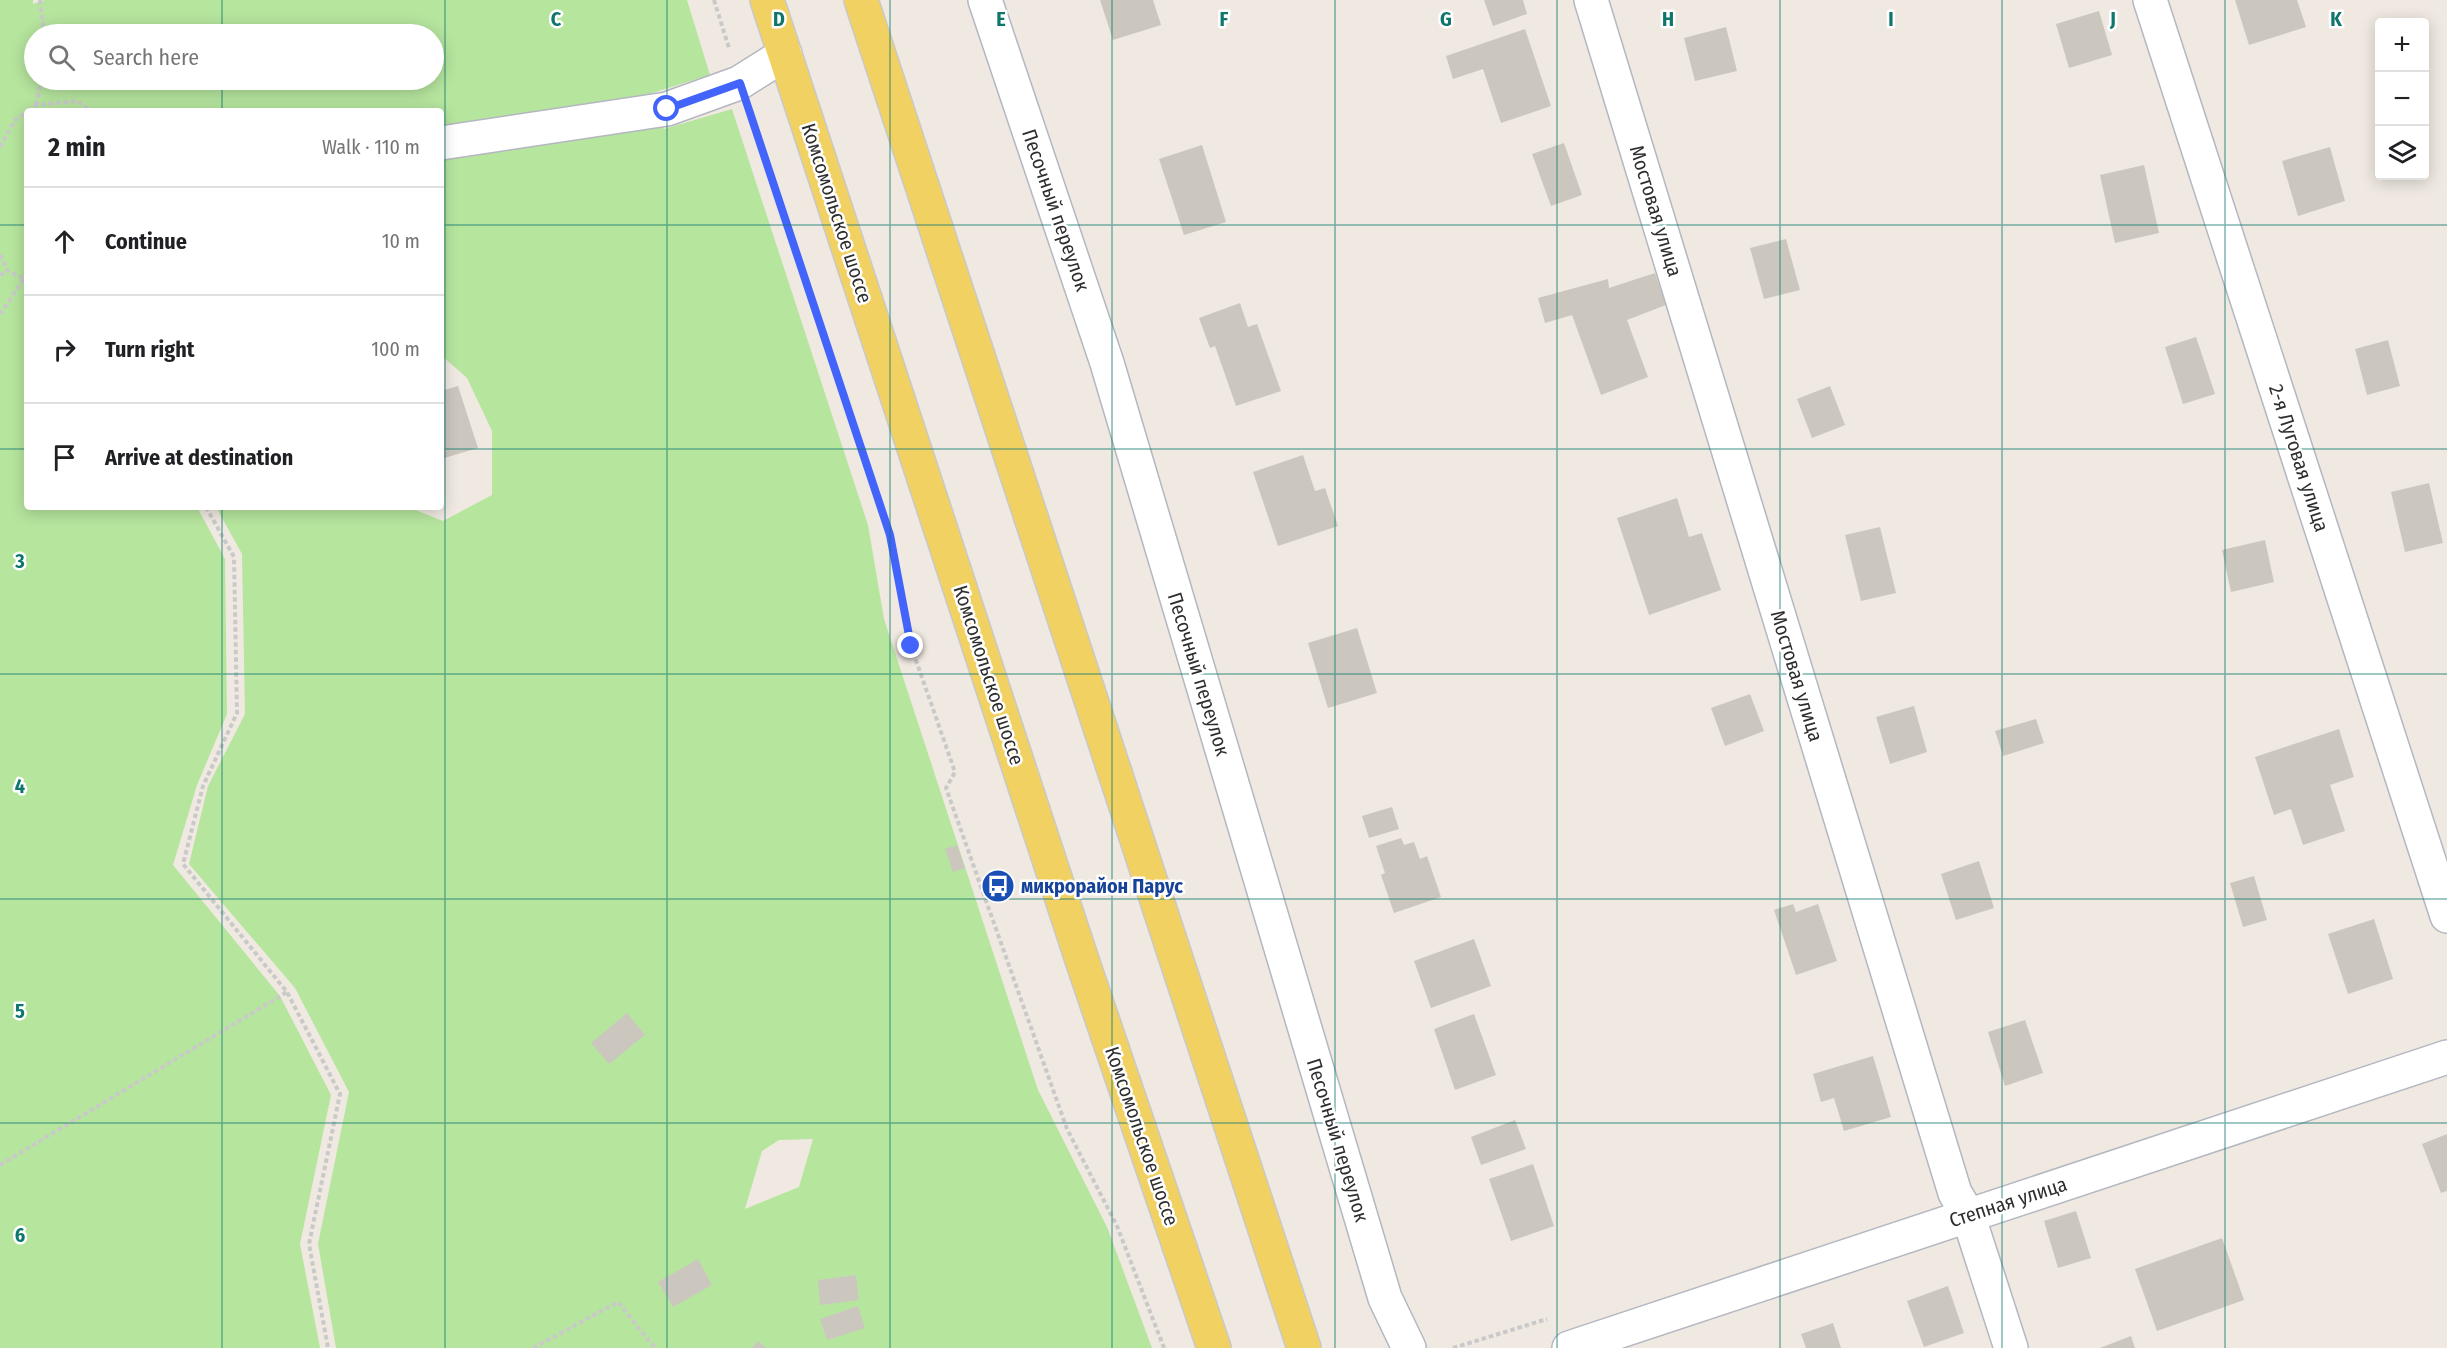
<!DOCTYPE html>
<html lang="en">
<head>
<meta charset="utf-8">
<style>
	body { margin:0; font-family:"Fira Sans Condensed",sans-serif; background:#f6f6f6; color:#202124 }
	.controls { position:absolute; right:18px; top:18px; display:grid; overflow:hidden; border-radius:6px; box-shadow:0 3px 15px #0003 }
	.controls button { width:54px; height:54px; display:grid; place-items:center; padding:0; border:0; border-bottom:2px solid #e0e0e0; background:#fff; color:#202124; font:30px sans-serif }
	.stop { position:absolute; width:18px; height:18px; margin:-14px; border:4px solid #4264fb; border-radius:50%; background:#fff }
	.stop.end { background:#4264fb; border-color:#fff; box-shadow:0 2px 6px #0008 }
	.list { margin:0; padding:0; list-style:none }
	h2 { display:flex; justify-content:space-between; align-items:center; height:78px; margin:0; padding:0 24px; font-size:26px }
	h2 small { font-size:20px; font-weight:400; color:#757577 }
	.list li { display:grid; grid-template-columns:39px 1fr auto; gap:18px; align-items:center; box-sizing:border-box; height:108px; padding:0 24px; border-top:2px solid #e0e0e0 }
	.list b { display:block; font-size:22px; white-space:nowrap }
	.list em { font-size:20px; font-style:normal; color:#757577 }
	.icon { flex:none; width:33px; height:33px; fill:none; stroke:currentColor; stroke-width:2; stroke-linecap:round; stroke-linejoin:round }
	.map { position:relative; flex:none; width:2447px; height:1348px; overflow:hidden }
	.search { position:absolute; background:#fff; box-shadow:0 3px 15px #0003; left:24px; top:24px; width:420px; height:66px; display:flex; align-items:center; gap:15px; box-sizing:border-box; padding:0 21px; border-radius:33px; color:#757577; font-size:22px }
	.panel { position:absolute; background:#fff; box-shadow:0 3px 15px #0003; left:24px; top:108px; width:420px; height:402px; border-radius:6px }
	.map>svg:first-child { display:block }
	.green { fill:#b6e59e; fill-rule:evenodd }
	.building { fill:#cbc7bf }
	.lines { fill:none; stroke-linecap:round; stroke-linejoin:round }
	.minor-casing { stroke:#b4b7c1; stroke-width:36 }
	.major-casing { stroke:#c9c9c9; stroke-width:36 }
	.path { stroke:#c9c9c9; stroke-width:4; stroke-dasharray:4.5 3; stroke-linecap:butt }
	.minor { stroke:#fff; stroke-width:33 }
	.major { stroke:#f2d163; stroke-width:33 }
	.route { stroke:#4264fb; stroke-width:8 }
	.grid { fill:none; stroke:#0f766e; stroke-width:1.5; stroke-opacity:0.55 }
	.labels { text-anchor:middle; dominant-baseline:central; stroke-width:5; stroke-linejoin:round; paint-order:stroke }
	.street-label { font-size:20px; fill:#2e2e2e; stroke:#fff }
	.transit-label { font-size:20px; font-weight:bold; fill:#164399; stroke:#fff; text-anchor:start }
	.grid-label { font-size:20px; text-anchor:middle; font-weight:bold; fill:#0f766e; stroke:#fff; stroke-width:5; stroke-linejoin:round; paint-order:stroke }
</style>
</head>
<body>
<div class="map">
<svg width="2447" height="1348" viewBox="0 0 2447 1348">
	<rect width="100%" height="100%" fill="#efe9e1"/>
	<path class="green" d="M0 0H33V4L45 0H687L710 75 652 93 664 129 732 109 868 525 884 619 1038 1090 1107 1227 1152 1348H336L318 1244 349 1092 295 988 189 864 208 786 245 714 242 554 216 507H408L443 521 492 495V431L467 378 441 355V111H27V507H197L225 559 227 714 197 785 173 865 280 996 331 1095 300 1244 320 1348H0ZM34 34H434V80H34ZM813 1139 799 1187 745 1209 762 1151 779 1140Z"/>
	<g class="building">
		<polygon points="1100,0 1153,0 1161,25 1113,40"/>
		<polygon points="1484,0 1523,0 1527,14 1493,26"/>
		<polygon points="2235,0 2297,0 2306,27 2249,45"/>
		<polygon points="2099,11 2112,55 2069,68 2056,24"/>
		<polygon points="1726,27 1737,71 1695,81 1684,38"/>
		<polygon points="1525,29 1551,106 1501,123 1483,69 1453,79 1446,56"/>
		<polygon points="1564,143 1582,195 1551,206 1532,154"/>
		<polygon points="1202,145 1226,222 1184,235 1159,159"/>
		<polygon points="2330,147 2345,201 2298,216 2282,161"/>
		<polygon points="2144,165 2159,233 2115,243 2100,175"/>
		<polygon points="1786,239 1800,290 1764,299 1750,248"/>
		<polygon points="1655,273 1666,305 1627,320 1648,377 1601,395 1572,315 1545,323 1538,298 1608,279 1609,288"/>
		<polygon points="1240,303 1248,327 1257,324 1281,391 1236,406 1215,346 1210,348 1199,318"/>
		<polygon points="2196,337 2215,394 2183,404 2165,347"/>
		<polygon points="2388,340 2400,386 2367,395 2355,349"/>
		<polygon points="458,386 478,448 441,459 441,391"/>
		<polygon points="1830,386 1845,425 1812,438 1797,399"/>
		<polygon points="1303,455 1315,491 1325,488 1338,526 1278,546 1253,472"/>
		<polygon points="2429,483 2443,543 2405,552 2391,492"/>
		<polygon points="1677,498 1689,537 1702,533 1721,590 1649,615 1617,518"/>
		<polygon points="1880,527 1896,593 1861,601 1845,535"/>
		<polygon points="2265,540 2274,582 2231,592 2222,550"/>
		<polygon points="1357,628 1377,693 1328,708 1308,643"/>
		<polygon points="1750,694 1764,731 1725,746 1711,708"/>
		<polygon points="1914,706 1927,752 1890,764 1876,717"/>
		<polygon points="2036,719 2044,743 2003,756 1995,731"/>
		<polygon points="2339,729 2354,777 2330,785 2345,831 2303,845 2291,809 2274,815 2255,757"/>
		<polygon points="1392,807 1399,829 1369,838 1362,816"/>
		<polygon points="1401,838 1404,845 1414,842 1420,859 1427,856 1441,897 1394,913 1381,875 1385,873 1376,846"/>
		<polygon points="957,845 965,868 953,872 945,849"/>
		<polygon points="1979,861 1994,908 1956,920 1941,874"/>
		<polygon points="2254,876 2267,920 2243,927 2230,883"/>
		<polygon points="1793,904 1796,912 1818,904 1837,961 1796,975 1774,910"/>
		<polygon points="2374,919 2393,979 2348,994 2328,934"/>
		<polygon points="1474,939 1491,986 1431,1008 1414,961"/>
		<polygon points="627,1013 645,1035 609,1064 591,1043"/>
		<polygon points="1474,1014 1496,1075 1455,1090 1434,1029"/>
		<polygon points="2025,1020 2043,1073 2005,1086 1988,1032"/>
		<polygon points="1873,1056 1891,1117 1844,1131 1834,1098 1821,1102 1813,1074"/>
		<polygon points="1515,1120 1526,1149 1481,1165 1471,1137"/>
		<polygon points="2447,1134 2447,1191 2441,1193 2422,1144"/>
		<polygon points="1533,1164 1554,1226 1511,1241 1489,1179"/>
		<polygon points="2076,1211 2091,1258 2058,1268 2044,1221"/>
		<polygon points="2222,1238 2244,1300 2157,1331 2135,1269"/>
		<polygon points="698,1259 712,1285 673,1307 658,1282"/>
		<polygon points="856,1275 859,1300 820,1305 818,1280"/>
		<polygon points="1948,1286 1964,1333 1924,1347 1907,1301"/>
		<polygon points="858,1306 865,1328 827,1340 820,1319"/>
		<polygon points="1833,1323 1841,1348 1806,1348 1801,1334"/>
		<polygon points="2131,1336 2135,1348 2100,1348"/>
		<polygon points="758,1341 766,1348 752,1348"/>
	</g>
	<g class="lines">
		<g class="minor-casing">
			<g id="minor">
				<polyline points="985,0 1107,363 1385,1298 1409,1348"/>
				<polyline points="1591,0 1955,1193 1968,1215 2011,1348"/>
				<polyline points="2150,0 2447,916"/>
				<polyline points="441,143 667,109 739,83 785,54"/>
				<polyline points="1569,1348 2447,1057"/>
			</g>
		</g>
		<g class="major-casing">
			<g id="major">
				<polyline points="767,0 1083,963 1214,1348"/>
				<polyline points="861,0 1304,1348"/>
			</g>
		</g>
		<g class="path">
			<polyline points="40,0 44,34"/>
			<polyline points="714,0 729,48"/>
			<polyline points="36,105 41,80"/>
			<polyline points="28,111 36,105 77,101 91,111"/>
			<polyline points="750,115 890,535 911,646 955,772 946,788 1067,1129 1117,1226 1164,1348"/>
			<polyline points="0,147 15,120 27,112"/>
			<polyline points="0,255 8,271 27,280"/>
			<polyline points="0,275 8,271"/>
			<polyline points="0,314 24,279"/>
			<polyline points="206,507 234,557 237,713 203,786 183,864 287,992 340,1094 309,1244 328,1348"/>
			<polyline points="0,1165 287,992"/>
			<polyline points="533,1348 618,1302 655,1348"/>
			<polyline points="1453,1348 1547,1319"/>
		</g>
		<use href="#minor" class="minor"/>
		<use href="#major" class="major"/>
	</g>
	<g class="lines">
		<polyline class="route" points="667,109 740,83 890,535 911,646"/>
	</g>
	<path class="grid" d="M222 0V34M445 0V1348M667 0V1348M890 0V1348M1112 0V1348M1335 0V1348M1557 0V1348M1780 0V1348M2002 0V1348M2225 0V1348M222 80V111M0 225H27M441 225H2447M0 449H27M441 449H2447M222 507V1348M0 674H2447M0 899H2447M0 1123H2447"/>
	<defs>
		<g id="bus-disc" transform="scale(1.725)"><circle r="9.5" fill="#1a4fb4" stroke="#fff"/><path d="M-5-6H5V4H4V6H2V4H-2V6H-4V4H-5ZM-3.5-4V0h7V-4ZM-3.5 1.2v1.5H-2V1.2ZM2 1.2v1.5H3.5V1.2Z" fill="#fff"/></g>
	</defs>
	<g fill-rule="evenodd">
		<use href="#bus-disc" x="998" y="886"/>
	</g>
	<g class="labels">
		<g class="street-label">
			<text transform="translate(1056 210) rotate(71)">Песочный переулок</text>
			<text transform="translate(1656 211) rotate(73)">Мостовая улица</text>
			<text transform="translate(837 213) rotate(72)">Комсомольское шоссе</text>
			<text transform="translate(2299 458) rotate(72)">2-я Луговая улица</text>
			<text transform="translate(1199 674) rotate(73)">Песочный переулок</text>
			<text transform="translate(989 675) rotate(72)">Комсомольское шоссе</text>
			<text transform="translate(1797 676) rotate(73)">Мостовая улица</text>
			<text transform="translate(1142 1136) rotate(71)">Комсомольское шоссе</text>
			<text transform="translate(1338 1140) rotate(73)">Песочный переулок</text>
			<text transform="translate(2008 1202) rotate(-18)">Степная улица</text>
		</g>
		<g class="transit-label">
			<text x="1021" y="886">микрорайон Парус</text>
		</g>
	</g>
	<g class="grid-label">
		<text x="556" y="26">C</text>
		<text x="779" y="26">D</text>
		<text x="1001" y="26">E</text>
		<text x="1224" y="26">F</text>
		<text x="1446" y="26">G</text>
		<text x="1668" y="26">H</text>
		<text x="1891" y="26">I</text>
		<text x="2113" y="26">J</text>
		<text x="2336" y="26">K</text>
		<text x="20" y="568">3</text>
		<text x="20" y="793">4</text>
		<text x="20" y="1018">5</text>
		<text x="20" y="1242">6</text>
	</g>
</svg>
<div class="controls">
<button>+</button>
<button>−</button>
<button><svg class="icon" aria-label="layers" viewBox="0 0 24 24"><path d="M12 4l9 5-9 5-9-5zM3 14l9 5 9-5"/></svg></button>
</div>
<div class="stop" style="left:667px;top:109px"></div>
<div class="stop end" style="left:911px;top:646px"></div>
<div class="search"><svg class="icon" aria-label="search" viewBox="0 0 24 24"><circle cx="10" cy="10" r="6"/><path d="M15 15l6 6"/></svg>Search here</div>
<section class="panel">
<h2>2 min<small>Walk · 110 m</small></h2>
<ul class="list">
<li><svg class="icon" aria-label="ahead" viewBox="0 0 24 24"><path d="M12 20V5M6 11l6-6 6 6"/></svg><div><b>Continue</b></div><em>10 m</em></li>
<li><svg class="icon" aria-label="right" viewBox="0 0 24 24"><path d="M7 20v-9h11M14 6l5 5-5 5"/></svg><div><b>Turn right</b></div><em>100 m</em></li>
<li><svg class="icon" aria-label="arrive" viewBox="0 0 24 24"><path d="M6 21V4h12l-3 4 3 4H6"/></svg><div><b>Arrive at destination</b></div></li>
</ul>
</section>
</div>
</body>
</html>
